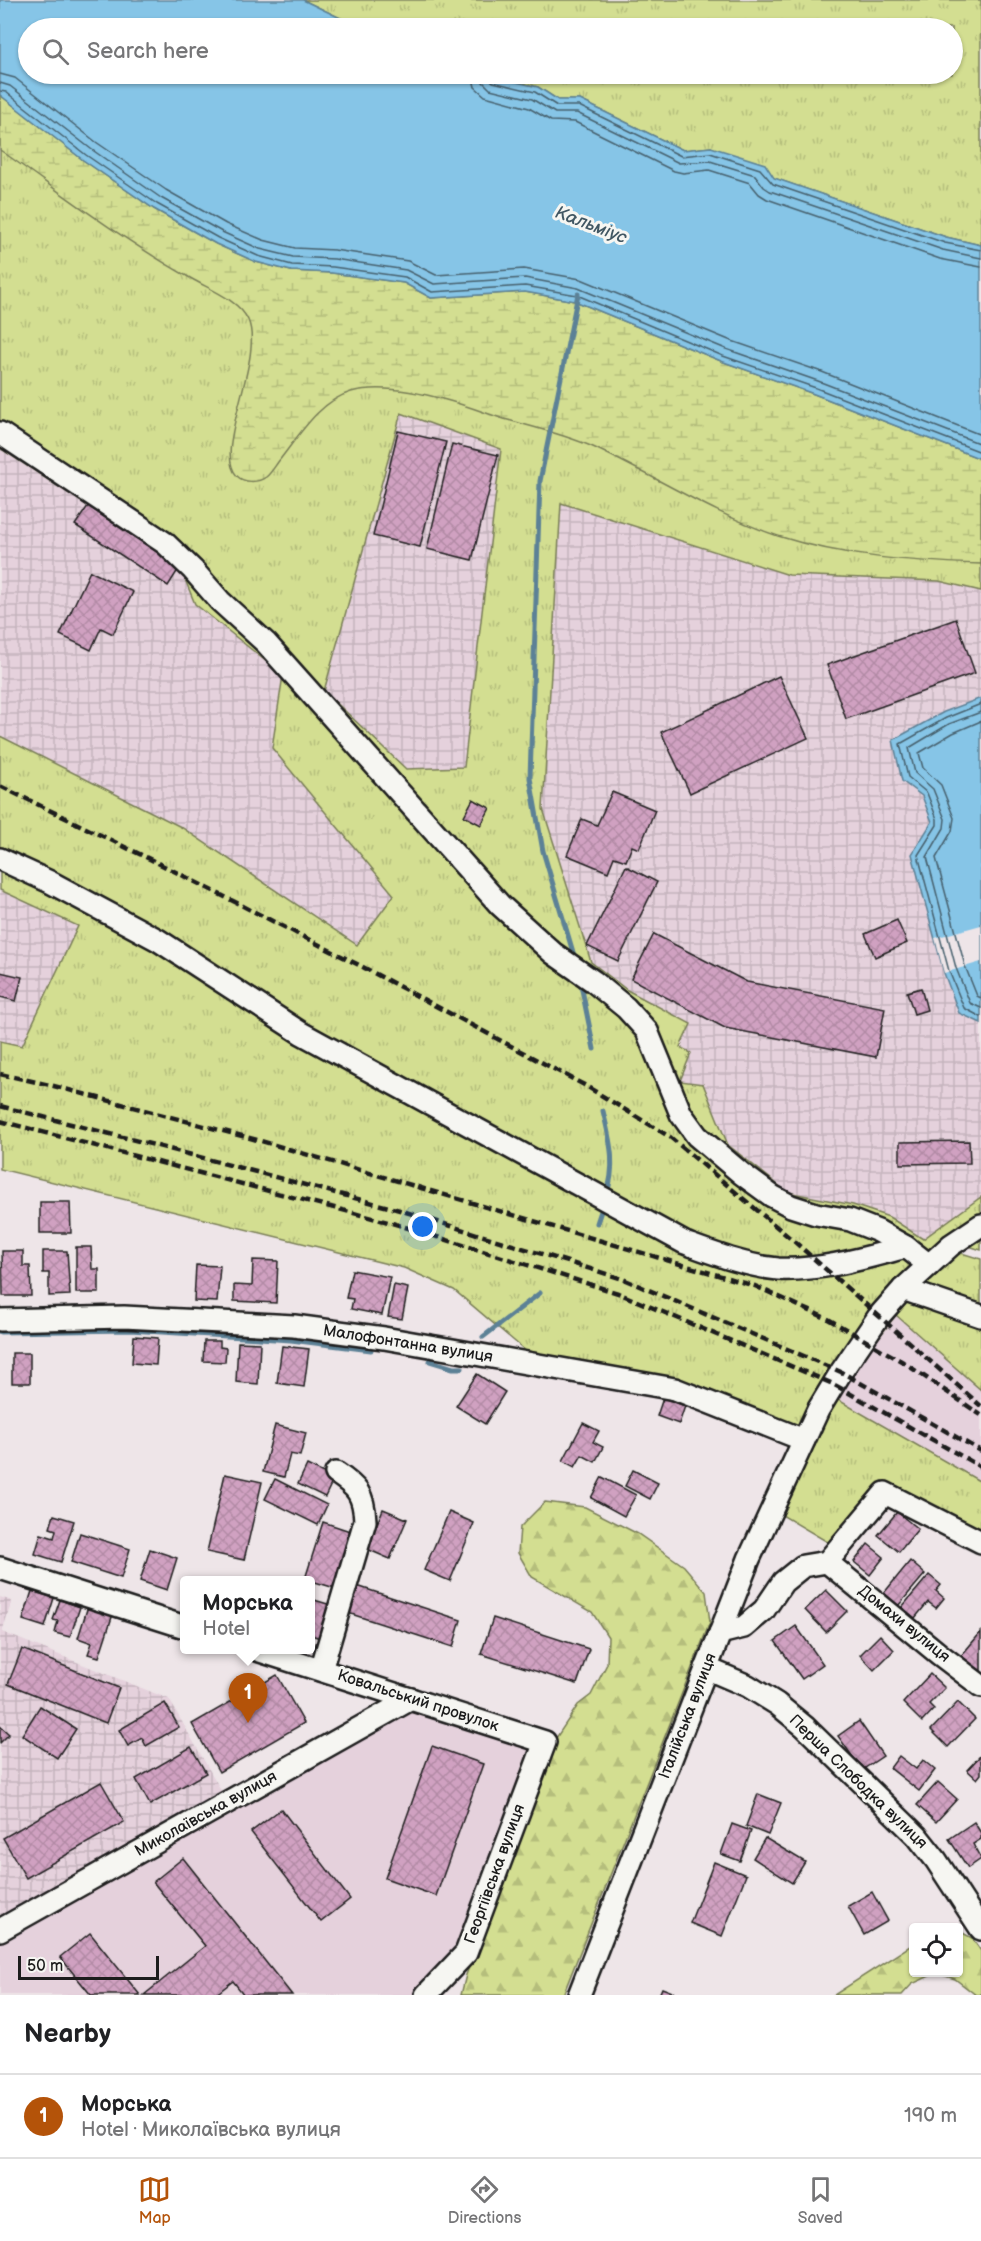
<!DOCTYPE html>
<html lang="en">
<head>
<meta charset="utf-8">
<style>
	body { margin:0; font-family:"Balsamiq Sans",sans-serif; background:#f6f6f6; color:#202124 }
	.controls { position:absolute; right:18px; bottom:18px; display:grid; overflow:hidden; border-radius:6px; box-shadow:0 2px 4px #0004 }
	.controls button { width:54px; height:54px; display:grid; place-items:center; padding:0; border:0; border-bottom:2px solid #e0e0e0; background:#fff; color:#202124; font:30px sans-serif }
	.scale { position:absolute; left:18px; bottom:15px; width:141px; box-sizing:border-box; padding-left:6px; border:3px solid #1c1c1c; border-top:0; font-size:16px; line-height:21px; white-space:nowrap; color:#1c1c1c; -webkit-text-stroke:4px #f6f6f2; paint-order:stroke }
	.you { position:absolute; left:423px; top:1227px; width:21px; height:21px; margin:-15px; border:4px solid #fff; border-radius:50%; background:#1a73e8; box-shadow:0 0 0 9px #1a73e833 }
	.badge { display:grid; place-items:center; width:39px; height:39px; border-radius:50%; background:#b45309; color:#fff; font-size:20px; font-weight:700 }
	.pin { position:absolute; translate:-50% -50px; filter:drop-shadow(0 2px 3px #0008) }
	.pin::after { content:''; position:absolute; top:32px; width:21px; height:18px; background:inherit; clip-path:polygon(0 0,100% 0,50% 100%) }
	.popup { position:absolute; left:180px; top:1576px; width:135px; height:78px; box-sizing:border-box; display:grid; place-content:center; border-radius:6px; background:#fff; filter:drop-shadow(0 2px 4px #0005); font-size:20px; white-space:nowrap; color:#757577 }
	.popup b { font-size:22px; color:#202124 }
	.popup::after { content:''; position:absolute; left:50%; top:100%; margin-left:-12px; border:12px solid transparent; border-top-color:#fff }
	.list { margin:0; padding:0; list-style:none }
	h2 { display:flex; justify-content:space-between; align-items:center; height:78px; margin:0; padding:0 24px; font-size:26px }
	h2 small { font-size:20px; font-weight:400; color:#757577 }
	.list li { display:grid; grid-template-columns:39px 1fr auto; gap:18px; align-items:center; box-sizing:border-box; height:84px; padding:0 24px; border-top:2px solid #e0e0e0 }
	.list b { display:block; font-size:22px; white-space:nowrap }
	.list p { margin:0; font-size:20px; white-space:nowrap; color:#757577 }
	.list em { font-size:20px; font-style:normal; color:#757577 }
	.icon { flex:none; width:33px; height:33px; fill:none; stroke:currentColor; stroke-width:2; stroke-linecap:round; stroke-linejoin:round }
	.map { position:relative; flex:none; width:981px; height:1995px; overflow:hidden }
	.search { position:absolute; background:#fff; box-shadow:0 2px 4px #0004; left:18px; right:18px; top:18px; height:66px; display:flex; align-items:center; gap:15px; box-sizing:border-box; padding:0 21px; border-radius:33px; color:#757577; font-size:22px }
	.sheet { height:162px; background:#fff }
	nav { display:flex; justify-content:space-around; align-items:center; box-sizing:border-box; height:84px; border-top:2px solid #e0e0e0; background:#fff; font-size:16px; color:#757577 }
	nav a { display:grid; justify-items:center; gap:3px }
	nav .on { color:#b45309 }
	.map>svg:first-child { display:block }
	.built { fill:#e5d1dc }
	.industrial { fill:url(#industrial-grid) }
	.grass { fill:url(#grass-tufts); stroke:#787d56; stroke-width:1.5; fill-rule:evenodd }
	.forest { fill:url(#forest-firs); stroke:#787d56; stroke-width:1.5 }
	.wetland { fill:url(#wetland-marsh); stroke:#787d56; stroke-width:1.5 }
	.water { fill:#86c5e7; stroke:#5c8196; stroke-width:1.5 }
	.pier { fill:#eee5e8 }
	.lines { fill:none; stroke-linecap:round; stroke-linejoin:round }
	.shore { stroke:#46606d; stroke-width:1.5 }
	.stream { stroke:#5c8196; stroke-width:5 }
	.building { fill:url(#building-cross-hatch); stroke:#1c1c1c; stroke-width:1.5 }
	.minor-casing { stroke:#1c1c1c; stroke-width:26 }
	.minor { stroke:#f6f6f2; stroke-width:21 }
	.rail { stroke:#1c1c1c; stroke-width:4.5; stroke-dasharray:9 4.5; stroke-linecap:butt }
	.labels { text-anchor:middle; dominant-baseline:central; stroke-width:6; stroke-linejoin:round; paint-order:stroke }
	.street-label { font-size:16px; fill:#1c1c1c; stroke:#f6f6f2 }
	.water-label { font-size:18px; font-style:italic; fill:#415763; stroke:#f6f6f2 }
</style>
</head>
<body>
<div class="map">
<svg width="981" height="1995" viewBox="0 0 981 1995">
	<defs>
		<pattern id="industrial-grid" width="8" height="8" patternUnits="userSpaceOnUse" patternTransform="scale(1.5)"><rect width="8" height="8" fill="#e5d1dc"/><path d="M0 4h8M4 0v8" fill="none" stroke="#c4b3bc"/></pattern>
		<pattern id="grass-tufts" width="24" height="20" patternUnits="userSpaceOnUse" patternTransform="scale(1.5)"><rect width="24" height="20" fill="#d3de91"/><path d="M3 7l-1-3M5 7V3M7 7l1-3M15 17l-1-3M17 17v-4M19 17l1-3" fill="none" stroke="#b5be7c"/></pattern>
		<pattern id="forest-firs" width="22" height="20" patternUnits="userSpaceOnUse" patternTransform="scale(1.5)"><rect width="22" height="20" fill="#d3de91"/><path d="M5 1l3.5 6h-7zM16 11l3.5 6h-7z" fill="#b5be7c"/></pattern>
		<pattern id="wetland-marsh" width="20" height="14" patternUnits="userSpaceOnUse" patternTransform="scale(1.5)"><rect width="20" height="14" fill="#d3de91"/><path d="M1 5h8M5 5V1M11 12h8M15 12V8" fill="none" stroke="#b5be7c"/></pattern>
		<pattern id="building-cross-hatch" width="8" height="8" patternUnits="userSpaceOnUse" patternTransform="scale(1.5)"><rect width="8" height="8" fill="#d0a1c1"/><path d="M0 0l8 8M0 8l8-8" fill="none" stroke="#b28aa5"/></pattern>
	</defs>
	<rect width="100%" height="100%" fill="#eee5e8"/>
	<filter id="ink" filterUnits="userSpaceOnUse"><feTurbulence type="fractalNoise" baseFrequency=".0167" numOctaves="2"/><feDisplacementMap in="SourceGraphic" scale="12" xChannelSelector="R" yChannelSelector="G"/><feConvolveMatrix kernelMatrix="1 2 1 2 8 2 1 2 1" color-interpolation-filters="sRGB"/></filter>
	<g filter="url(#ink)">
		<g class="built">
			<polygon points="896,1315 981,1390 981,1482 833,1398"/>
			<polygon points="415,1709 531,1747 457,1947 412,1995 0,1995 0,1941"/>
		</g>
		<g class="industrial">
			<polygon points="401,413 501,449 464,767 406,769 324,691"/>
			<polygon points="0,448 180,567 195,604 283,675 272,748 394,895 358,945 181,827 0,736"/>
			<polygon points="561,503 789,575 939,581 981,591 981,698 944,712 893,740 902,781 922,796 932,822 912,854 944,973 959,1013 981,1023 981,1197 923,1240 889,1217 853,1205 787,1192 728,1145 703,1085 680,1082 680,1047 691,1024 627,990 591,962 543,809"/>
			<polygon points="0,890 79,926 22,1047 0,1041"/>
			<polygon points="0,1597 12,1601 2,1632 169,1699 222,1792 0,1916"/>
		</g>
		<g class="grass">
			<polygon points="303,0 981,0 981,245 946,237 774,178 711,147 683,150 580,100 558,100 538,87 482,74 952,74 952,28 361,28"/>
			<path d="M0 95 981 459V591L939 581 789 575 561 503 543 809 591 962 627 990 691 1024 680 1047 691 1053 680 1081 703 1084 728 1145 787 1192 853 1205 889 1217 923 1239 981 1197V1250L944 1238 901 1276 914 1297 981 1319V1390L896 1315 833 1397 981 1482V1533L883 1483 831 1544 775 1511 811 1436 533 1357 454 1290 404 1268 0 1169V1041L22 1046 78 926 0 890V736L181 827 357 945 394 895 272 748 283 675 195 604 180 567 0 448ZM401 413 501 449 464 767 406 769 324 691Z"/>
			<polygon points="958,1252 981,1259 981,1310 919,1289"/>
		</g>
		<g class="forest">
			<polygon points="545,1502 585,1507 638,1534 684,1566 706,1592 710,1622 563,1995 461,1995 466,1975 554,1741 578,1705 591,1695 607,1664 608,1637 592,1612 532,1577 518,1553 520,1527"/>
			<polygon points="959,1931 972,1938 981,1951 981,1995 976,1995 955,1979 936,1973 912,1984 902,1995 834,1995 913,1944 914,1972 958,1972"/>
		</g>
		<path class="wetland" d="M0 95 83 160 154 209 216 244 256 262 291 271 332 273 404 283 431 298 525 292 575 301 721 361 814 394 981 459V564C909 561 847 558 778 536 713 514 655 476 593 447 564 434 532 427 501 418 483 412 465 405 446 400 418 392 381 384 351 392 319 401 298 437 278 462 275 466 271 473 266 477 258 483 244 483 237 476 212 450 265 358 248 320 239 300 209 289 192 279 124 241 63 194 0 150Z"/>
		<g class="water">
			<polygon points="0,0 303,0 361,28 28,28 28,74 482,74 538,87 558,100 580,100 683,150 711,147 765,164 774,178 946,237 981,245 981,459 814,394 721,361 575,301 525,292 431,298 404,283 332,273 291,271 256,262 216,244 154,209 83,160 0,95"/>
			<polygon points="981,698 981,1023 959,1013 944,973 912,854 932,822 922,796 902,781 893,740 944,712"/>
		</g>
		<polygon class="pier" points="981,925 981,962 944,973 935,938"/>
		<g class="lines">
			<g class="shore">
				<polyline points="0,74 15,78 96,142 166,190 226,224 263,240 295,248 334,250 408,261 436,275 524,269 581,279 729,340 822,372 981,435"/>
				<polyline points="472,74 475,87 485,96 529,108 551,121 575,122 674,171 683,173 709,170 750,183 759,194 767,199 940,259 981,267"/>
				<polyline points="481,74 483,82 490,89 532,99 555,113 577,113 679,163 710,161 755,175 764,187 770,191 943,250 981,258"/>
				<polyline points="489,74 489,79 493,82 535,92 557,106 579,106 681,156 710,153 760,169 773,184 945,243 981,250"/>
				<polyline points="0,83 10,86 91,149 161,198 222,232 260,249 293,257 334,259 406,270 434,284 525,278 578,288 726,349 818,381 981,444"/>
				<polyline points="0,91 6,92 86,155 157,204 218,238 258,256 292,265 333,267 405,277 432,292 525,286 577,295 723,356 816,388 981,452"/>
				<polyline points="981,704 946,718 900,744 908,777 927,793 937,819 937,825 918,855 949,971 964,1008 981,1017"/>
				<polyline points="981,712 949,724 909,748 915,773 933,789 945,819 944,828 927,857 956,968 970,1003 981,1008"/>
				<polyline points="981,721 953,733 919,753 923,768 941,785 954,818 952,831 936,858 965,966 977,996 981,998"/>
			</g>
			<g class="stream">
				<polyline points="575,959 543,851 530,778 540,481 578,294"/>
				<polyline points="580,980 594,1049"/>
				<path d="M603 1111C610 1141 617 1165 606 1196"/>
				<polyline points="597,1223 603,1205"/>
				<polyline points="0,1332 130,1330 291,1340 371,1350"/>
				<polyline points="483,1337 540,1293"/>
				<polyline points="430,1361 453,1368 462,1368"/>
			</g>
		</g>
		<g class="building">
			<polygon points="398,431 446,442 420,547 373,536"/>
			<polygon points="452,444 498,455 472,560 427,549"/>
			<polygon points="88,506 180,567 168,586 75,525"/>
			<polygon points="90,571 133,592 113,634 101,628 91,650 60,635"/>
			<polygon points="956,619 975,673 846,719 827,665"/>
			<polygon points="779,676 808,738 690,793 661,732"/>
			<polygon points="612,792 655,810 639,849 632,846 626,861 614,857 608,872 567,855 582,819 597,825"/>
			<polygon points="473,799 490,808 481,825 464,816"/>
			<polygon points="626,866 657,882 618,961 587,946"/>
			<polygon points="897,920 907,943 875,957 865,934"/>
			<polygon points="654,934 747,982 885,1008 876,1057 725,1028 631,979"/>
			<polygon points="0,972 22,977 16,1001 0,997"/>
			<polygon points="921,988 927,1010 914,1014 907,992"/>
			<polygon points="969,1141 970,1163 900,1164 900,1142"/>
			<polygon points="40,1202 70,1202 71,1233 40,1233"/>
			<polygon points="76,1247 91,1247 92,1269 99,1269 99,1293 76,1293"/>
			<polygon points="2,1251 23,1251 23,1266 30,1266 31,1296 3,1296"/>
			<polygon points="43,1251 67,1251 70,1295 49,1296 49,1273 43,1273"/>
			<polygon points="253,1260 278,1261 276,1303 234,1301 234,1285 252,1286"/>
			<polygon points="196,1265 220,1266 217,1302 194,1301"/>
			<polygon points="352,1270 390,1277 382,1315 351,1309 353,1299 346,1298"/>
			<polygon points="394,1285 408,1288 402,1319 388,1317"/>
			<polygon points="134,1336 158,1338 156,1365 132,1363"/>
			<polygon points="204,1341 220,1341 220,1347 226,1348 225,1362 203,1361"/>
			<polygon points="238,1342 260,1343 258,1384 236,1382"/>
			<polygon points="282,1346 309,1349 304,1387 277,1383"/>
			<rect x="12" y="1353" width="18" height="30"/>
			<polygon points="477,1374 505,1392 485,1424 456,1406"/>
			<polygon points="663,1398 685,1406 679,1424 657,1416"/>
			<polygon points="583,1423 599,1431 593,1442 603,1447 595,1462 582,1455 575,1467 563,1461"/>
			<polygon points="275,1425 306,1433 300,1456 290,1454 284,1477 263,1472"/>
			<polygon points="307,1465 334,1478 325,1497 298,1484"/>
			<polygon points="633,1470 658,1483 650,1499 625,1486"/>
			<polygon points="225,1474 262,1482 244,1560 207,1552"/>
			<polygon points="602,1477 636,1495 624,1516 591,1498"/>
			<polygon points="275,1479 327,1505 318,1525 265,1499"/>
			<polygon points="383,1509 407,1519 390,1559 367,1549"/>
			<polygon points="449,1512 474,1523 450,1581 424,1570"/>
			<polygon points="897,1512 918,1529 899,1552 878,1535"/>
			<polygon points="54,1515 74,1521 61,1562 35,1554 41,1534 54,1538 56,1530 50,1528"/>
			<polygon points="323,1522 353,1532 335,1588 305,1579"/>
			<polygon points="80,1533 130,1549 121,1578 71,1562"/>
			<polygon points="868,1544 884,1557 870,1575 854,1562"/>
			<polygon points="150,1549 177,1558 167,1590 140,1581"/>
			<polygon points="910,1561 925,1574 898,1606 884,1593"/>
			<polygon points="929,1575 941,1585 936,1591 944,1598 936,1608 928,1602 915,1618 902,1607"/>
			<polygon points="357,1586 461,1620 453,1647 348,1613"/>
			<polygon points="826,1590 847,1611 826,1632 805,1610"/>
			<polygon points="32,1591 54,1598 45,1627 23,1620"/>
			<polygon points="311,1599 331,1605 320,1638 311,1635"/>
			<polygon points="60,1600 80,1607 70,1637 55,1633 58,1621 53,1620"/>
			<polygon points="88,1606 113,1614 99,1657 88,1654 92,1643 78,1638"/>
			<polygon points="493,1618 589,1649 577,1684 481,1654"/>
			<polygon points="796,1626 823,1664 802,1679 775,1641"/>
			<polygon points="981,1632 981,1672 961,1656"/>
			<polygon points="880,1635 894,1650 874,1670 860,1655"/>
			<polygon points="22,1649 119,1688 106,1723 8,1684"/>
			<polygon points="930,1674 945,1688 929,1704 934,1709 922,1722 903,1703"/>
			<polygon points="277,1675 304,1723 219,1772 192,1724"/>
			<polygon points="958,1702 975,1719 948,1747 931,1730"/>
			<polygon points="165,1703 179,1727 146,1746 142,1738 128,1746 119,1730"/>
			<polygon points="40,1706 76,1729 57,1758 22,1735"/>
			<polygon points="859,1721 883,1756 862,1770 838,1736"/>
			<polygon points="0,1726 9,1734 0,1743"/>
			<polygon points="432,1746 483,1764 436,1896 385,1878"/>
			<polygon points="191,1747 206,1773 150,1805 136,1779"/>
			<polygon points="981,1755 981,1774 977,1779 967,1770"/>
			<polygon points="899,1756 916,1769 923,1760 935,1770 919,1791 890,1768"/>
			<polygon points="101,1782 124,1822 26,1878 3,1838"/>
			<polygon points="938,1782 957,1799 936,1822 917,1805"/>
			<polygon points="758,1794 781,1803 768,1835 746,1826"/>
			<polygon points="281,1809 350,1899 321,1922 251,1832"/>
			<polygon points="974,1822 981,1833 981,1839 973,1844 981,1859 968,1868 949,1839"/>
			<polygon points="732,1824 751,1831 740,1861 721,1854"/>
			<polygon points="765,1838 805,1862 792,1883 753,1858"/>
			<polygon points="183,1858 292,1995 244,1995 233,1981 215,1995 144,1995 205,1946 153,1882"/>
			<polygon points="714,1862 746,1875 722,1936 690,1923"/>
			<polygon points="872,1892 888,1921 864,1935 848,1906"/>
			<polygon points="90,1933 140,1995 91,1995 60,1957"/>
			<polygon points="662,1988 680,1995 659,1995"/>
		</g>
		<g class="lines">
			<g class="minor-casing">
				<g id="minor">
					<polyline points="0,433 165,543 193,570 220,601 266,643 500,905 553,953 593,981 626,1008 647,1031 681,1114 697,1136 742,1174 772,1196 791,1206 816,1214 850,1220 878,1231 906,1247 929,1265"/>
					<path d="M0 859 50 882 158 940 301 1033 685 1243C715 1254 746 1266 778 1269 822 1271 864 1258 906 1247"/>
					<polyline points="903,1289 981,1316"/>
					<polyline points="0,1320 124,1317 294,1326 384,1338 675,1389 804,1440"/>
					<polyline points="827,1562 939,1654 981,1686"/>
					<polyline points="0,1568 185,1627"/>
					<polyline points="720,1633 744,1627 764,1610 783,1582 803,1566 827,1562 885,1493 981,1542"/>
					<polyline points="257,1650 545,1742 466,1953 426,1995"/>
					<polyline points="706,1668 748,1686 777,1704 805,1727 917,1836 936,1860 981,1929"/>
					<path d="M321 1670 365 1521C364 1494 357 1487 336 1473"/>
					<polyline points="0,1930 411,1699"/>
					<polyline points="579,1995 749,1559 818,1410 841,1372 879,1316 903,1289 951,1245 981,1225"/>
				</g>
			</g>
			<use href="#minor" class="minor"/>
			<g class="rail">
				<polyline points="0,786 168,868 357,964 586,1086 670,1137 796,1243 981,1406"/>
				<polyline points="0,1074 50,1085 261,1141 755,1286 828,1319 903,1362 981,1415"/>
				<polyline points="0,1106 154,1145 396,1209 623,1279 841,1372 981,1451"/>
				<polyline points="0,1121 392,1223 618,1293 833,1384 981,1467"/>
			</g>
		</g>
	</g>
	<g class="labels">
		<g class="street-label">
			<text transform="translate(408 1344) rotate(9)">Малофонтанна вулиця</text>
			<text transform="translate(904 1624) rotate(39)">Домахи вулиця</text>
			<text transform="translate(418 1701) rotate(18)">Ковальський провулок</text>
			<text transform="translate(688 1716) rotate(-69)">Італійська вулиця</text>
			<text transform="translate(858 1782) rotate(44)">Перша Слободка вулиця</text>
			<text transform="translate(206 1814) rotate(-29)">Миколаївська вулиця</text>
			<text transform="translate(495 1874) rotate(-70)">Георгіївська вулиця</text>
		</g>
		<g class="water-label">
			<text transform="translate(591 225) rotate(21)">Кальміус</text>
		</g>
	</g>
</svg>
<div class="controls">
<button><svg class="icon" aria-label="locate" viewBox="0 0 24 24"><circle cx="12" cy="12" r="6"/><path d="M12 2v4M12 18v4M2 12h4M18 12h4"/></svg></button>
</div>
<div class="scale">50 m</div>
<div class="you"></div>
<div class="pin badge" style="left:248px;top:1723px">1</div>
<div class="popup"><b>Морська</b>Hotel</div>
<div class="search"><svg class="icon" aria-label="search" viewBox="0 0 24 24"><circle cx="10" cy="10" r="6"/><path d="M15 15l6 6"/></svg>Search here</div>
</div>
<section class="sheet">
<h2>Nearby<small></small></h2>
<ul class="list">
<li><span class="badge">1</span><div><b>Морська</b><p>Hotel · Миколаївська вулиця</p></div><em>190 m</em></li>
</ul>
</section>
<nav>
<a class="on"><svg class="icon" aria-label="map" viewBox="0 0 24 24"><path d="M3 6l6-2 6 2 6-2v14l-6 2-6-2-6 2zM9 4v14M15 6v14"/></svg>Map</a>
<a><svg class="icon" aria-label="directions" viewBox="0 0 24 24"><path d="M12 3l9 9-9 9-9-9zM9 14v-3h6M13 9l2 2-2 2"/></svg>Directions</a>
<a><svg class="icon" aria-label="saved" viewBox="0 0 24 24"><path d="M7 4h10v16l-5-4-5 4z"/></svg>Saved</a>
</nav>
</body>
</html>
